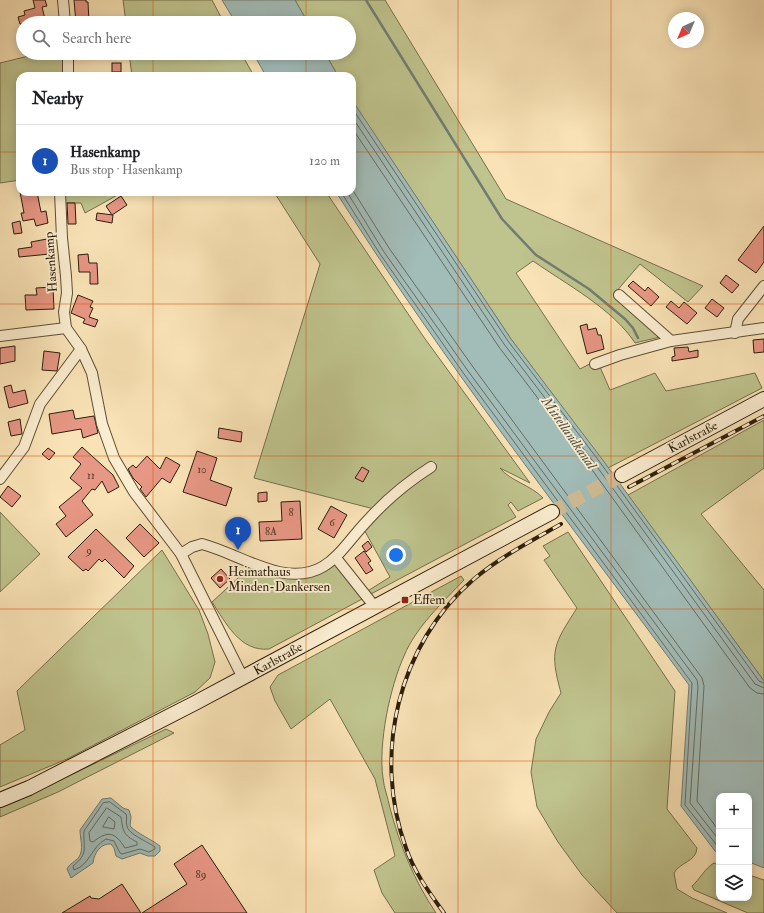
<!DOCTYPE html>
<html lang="en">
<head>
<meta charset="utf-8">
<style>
	body { margin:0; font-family:"IM FELL Double Pica",serif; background:#f2f2f2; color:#202124 }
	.controls { position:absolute; right:12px; bottom:12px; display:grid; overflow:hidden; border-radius:8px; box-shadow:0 2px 10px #0003 }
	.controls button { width:36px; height:36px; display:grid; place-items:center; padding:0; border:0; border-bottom:1px solid #e0e0e0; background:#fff; color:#202124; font:20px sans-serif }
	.compass { position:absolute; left:668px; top:12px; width:36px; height:36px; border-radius:50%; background:#fff; box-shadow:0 2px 10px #0003; rotate:224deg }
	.you { position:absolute; left:396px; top:555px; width:14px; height:14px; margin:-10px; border:3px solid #fff; border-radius:50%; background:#1a73e8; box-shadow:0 0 0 6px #1a73e833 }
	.badge { display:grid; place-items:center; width:26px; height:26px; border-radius:50%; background:#8f2418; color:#fff; font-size:13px; font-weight:700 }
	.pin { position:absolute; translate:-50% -33px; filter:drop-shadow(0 1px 2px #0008) }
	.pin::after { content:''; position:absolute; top:21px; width:14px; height:12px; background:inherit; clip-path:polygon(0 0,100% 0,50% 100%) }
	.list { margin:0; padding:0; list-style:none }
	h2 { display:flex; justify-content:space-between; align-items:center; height:52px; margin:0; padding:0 16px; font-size:17px }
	h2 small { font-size:13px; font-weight:400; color:#757577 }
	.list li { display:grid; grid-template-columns:26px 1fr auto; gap:12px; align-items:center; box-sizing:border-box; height:72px; padding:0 16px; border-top:1px solid #e0e0e0 }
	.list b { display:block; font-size:15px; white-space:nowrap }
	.list p { margin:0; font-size:13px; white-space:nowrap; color:#757577 }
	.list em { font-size:13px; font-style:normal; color:#757577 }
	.icon { flex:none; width:22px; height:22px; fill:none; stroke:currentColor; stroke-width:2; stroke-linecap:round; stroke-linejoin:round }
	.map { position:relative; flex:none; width:764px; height:913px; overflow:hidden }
	.search { position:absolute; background:#fff; box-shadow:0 2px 10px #0003; left:16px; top:16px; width:340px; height:44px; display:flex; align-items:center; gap:10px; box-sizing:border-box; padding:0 14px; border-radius:22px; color:#757577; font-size:15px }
	.panel { position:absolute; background:#fff; box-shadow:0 2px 10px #0003; left:16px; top:72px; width:340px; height:124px; border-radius:12px }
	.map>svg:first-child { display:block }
	.green { fill:#bfc38d; stroke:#75704c }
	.water { fill:#a2bcb8; stroke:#727c72 }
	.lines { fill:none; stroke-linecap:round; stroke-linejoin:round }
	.shore { stroke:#666c61; stroke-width:1 }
	.stream { stroke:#727c72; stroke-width:2.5 }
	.building { fill:#e79785; stroke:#2b1d0a }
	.secondary-tunnel { stroke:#d0bb94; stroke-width:14; stroke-dasharray:14 7; stroke-linecap:butt }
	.street-casing { stroke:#5e4e35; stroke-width:12 }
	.secondary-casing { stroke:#2b1d0a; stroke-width:16 }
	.street { stroke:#fbedd0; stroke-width:10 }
	.secondary { stroke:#fbedd0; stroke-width:14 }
	.rail-casing { stroke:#2b1d0a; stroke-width:4 }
	.rail { stroke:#fbedd0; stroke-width:2.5; stroke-dasharray:8; stroke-linecap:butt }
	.grid { fill:none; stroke:#df560c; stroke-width:1; stroke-opacity:0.55 }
	.poi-dot { fill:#8f2418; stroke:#fbedd0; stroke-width:1.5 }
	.labels { text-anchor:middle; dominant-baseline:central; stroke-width:3.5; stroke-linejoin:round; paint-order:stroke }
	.number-label { font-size:11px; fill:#5a3c29 }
	.street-label { font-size:13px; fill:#2b1d0a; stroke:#fbedd0 }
	.poi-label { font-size:13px; fill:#2b1d0a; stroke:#fbedd0; text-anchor:start }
	.water-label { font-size:14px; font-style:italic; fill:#555547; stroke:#fbedd0 }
</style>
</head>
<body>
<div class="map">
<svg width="764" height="913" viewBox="0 0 764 913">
	<rect width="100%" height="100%" fill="#f9e3b6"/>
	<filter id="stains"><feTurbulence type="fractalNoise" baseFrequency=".005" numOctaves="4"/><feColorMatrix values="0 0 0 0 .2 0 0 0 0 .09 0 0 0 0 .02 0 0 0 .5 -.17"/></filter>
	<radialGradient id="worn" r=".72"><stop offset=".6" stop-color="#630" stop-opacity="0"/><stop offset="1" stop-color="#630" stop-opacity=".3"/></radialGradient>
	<g class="green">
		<polygon points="123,0 212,0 224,23 126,23"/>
		<path d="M295 0H385L506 199 703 286 688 302 640 264 615 293 664 336 635 343C613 309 566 284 533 261L516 273 580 369 597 360 610 390 655 373 666 391 755 373 762 388 608 468 511 339 352 101V76H338L325 53H349V23H308Z"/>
		<polygon points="41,53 62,53 64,76 20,76 20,180 0,183 0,63"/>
		<polygon points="129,53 241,53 254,76 200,76 198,74 197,76 132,76"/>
		<polygon points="65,192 123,192 85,213 81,203 64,203"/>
		<path d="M274 192H326L423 336 530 483 500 468C510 481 531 485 543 498L518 511 511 502 508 505 516 517 369 595 366 592 390 577 361 524 374 509 254 478 320 264Z"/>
		<polygon points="764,420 764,468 701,514 764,590 764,681 628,495"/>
		<polygon points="0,512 40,554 0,592"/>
		<path d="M568 532 675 691 667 809 697 848C696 862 680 862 674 873L677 889 692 898 727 913H617L582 875 558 842 537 807 531 772 536 739 549 712 561 693C549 650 554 644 577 608L544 560 550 556 543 546Z"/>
		<polygon points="162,550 199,610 208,634 215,662 210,678 195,692 67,759 0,787 0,745 25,730 17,691"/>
		<path d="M334 563 364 598 269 649C240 652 226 623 212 602L251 566 278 574Z"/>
		<path d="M461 576 464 580C443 602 416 627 404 656 390 687 378 744 383 778 384 788 388 798 390 808 400 846 414 880 436 913H395L382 893 374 870 395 856 375 779 330 699 291 729 275 701 270 687 278 675Z"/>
		<polygon points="166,729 174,733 58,792 0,817 0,807 19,800"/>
		<path d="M714 863 719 865V898H749V875L764 880V913H748L694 890 692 886C700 879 705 868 714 863Z"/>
	</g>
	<g class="water">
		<polygon points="222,0 295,0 308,23 236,23"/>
		<polygon points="253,53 325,53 338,76 266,76"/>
		<path d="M352 100 511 339 602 459 764 681V868L749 862V796H719V852L715 851 681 806 689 685C569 522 444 363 336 192H352Z"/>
		<path d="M111 798 123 808 129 810 131 817 130 826C138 834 151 839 160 846V851L155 856H148L140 853 122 859 116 856 114 848 111 844C101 843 94 853 93 863L71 878 67 869C70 863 75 862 79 857 84 849 80 839 80 830L102 799Z"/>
	</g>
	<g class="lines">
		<g class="shore">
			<polyline points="352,108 508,341 599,461 759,681 764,683"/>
			<polyline points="352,117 504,344 595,464 755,684 764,688"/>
			<polyline points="352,128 499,347 590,467 750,688 757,693 764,694"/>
			<polyline points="352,189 389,248 473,367 702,678 704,686 697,801 719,831"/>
			<polyline points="341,192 380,254 464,374 692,683 685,805 719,848"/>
			<polyline points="347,192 384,252 468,371 697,680 698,686 690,803 719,840"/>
			<path d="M110 802 126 814C128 818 125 822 127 826 128 834 148 842 155 847V849L149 852 140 849 122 854 120 853 114 841 106 839C91 847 90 865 74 870L73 866C89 853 83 849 84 831L103 803Z"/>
			<path d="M107 808 121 817C123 831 123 835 137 842V845L125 848C115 832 108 830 93 842L90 841 89 833Z"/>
			<polygon points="109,817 115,822 114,829 103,827"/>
		</g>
		<polyline class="stream" points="366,0 502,219 536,255 589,289 625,319 633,328 638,338"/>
	</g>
	<g class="building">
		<polygon points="33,0 45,0 47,6 42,7 46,23 20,24 18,17 25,15 24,11 35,8"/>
		<polygon points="74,0 86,0 86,2 88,2 89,23 76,23"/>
		<rect x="112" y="63" width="9" height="9"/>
		<polygon points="20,192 37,192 41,212 46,211 48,223 36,226 34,219 23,221 21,213 24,213"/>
		<polygon points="121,196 127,205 112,215 106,206"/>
		<polygon points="67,203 75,203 76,224 68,224"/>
		<polygon points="97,213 113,215 112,223 96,220"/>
		<polygon points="20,221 22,233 14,234 12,223"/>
		<polygon points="764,226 764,262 756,273 738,260"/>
		<polygon points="47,239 50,254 19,257 18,249 32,247 31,242"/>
		<polygon points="88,254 89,263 97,263 98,284 90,284 90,272 79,272 78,255"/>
		<polygon points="726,275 739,285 732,293 720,283"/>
		<polygon points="633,281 645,291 648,287 659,297 651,306 628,286"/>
		<polygon points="53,287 54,309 26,310 25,295 37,295 36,288"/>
		<polygon points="78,295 93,301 90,307 93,308 89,317 98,320 95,327 83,323 85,319 71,313"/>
		<polygon points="712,299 724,308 717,317 705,308"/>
		<polygon points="671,301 679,308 684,302 697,313 687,324 666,307"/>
		<polygon points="587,324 588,330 596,328 598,335 601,335 604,349 587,354 580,326"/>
		<polygon points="764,339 764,352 754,353 753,340"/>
		<polygon points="15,346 15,361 0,364 0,348"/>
		<polygon points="688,347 689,352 698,350 698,357 672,361 672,357 675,356 674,348"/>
		<polygon points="44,351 60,353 57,371 42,370"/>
		<polygon points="11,385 13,393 25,390 28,403 9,408 4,387"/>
		<polygon points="73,410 75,419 94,416 98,433 83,438 81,429 52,434 49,414"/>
		<polygon points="20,419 22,434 11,436 8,422"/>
		<polygon points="219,428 242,432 241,442 218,438"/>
		<polygon points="82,447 113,475 119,487 108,493 102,481 95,490 92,489 82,501 93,515 66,537 56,524 66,516 59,507 82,488 70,478 81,464 73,457"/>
		<polygon points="48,448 55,453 49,460 42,454"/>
		<polygon points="197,451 217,458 210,480 232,488 226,506 183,492"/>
		<polygon points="147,456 160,469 166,457 180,465 170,483 162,478 146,497 140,489 142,487 133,478 128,469 133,465 136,468"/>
		<polygon points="362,467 369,471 363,482 355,478"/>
		<polygon points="8,486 21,496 12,507 0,497"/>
		<polygon points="267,492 267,501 258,502 258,493"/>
		<polygon points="300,501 302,539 260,541 259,522 282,521 281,502"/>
		<polygon points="331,506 347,515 334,538 318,529"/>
		<polygon points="140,524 159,543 144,557 126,538"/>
		<polygon points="96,529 134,566 124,578 105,559 102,562 99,559 88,571 86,569 83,571 68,557"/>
		<polygon points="368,541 372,547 366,552 362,546"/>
		<polygon points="364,551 371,561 368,563 373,570 366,574 355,558"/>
		<polygon points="221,569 230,579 220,588 211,578"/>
		<polygon points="202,845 247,913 142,913 187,884 174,864"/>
		<polygon points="122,884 141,913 62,913 90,896 91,898 99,899"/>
	</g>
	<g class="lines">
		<polyline class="secondary-tunnel" points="552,512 622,475"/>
		<g class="street-casing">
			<g id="street">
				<polyline points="63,0 65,23"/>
				<polyline points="68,53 68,76"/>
				<polyline points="60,192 62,238 66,276 67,293 64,312 66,328 81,349 92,373 102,424 114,458 134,492 181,554 243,678"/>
				<polyline points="619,295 671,341"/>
				<polyline points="735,333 738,319 764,286"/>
				<polyline points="0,336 66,328"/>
				<polyline points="595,364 620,355 671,341 764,328"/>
				<polyline points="0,479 24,447 40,404 81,349"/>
				<path d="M181 554 192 547 202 544C228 551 252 566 279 572 328 582 340 549 368 520 386 500 409 481 431 467"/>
				<polyline points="336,558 375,607"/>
			</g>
		</g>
		<g class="secondary-casing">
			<g id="secondary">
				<polyline points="622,475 764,399"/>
				<polyline points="0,800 29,788 195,703 552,512"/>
			</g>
		</g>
		<use href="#street" class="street"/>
		<use href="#secondary" class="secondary"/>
		<g class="rail-casing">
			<g id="rail">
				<polyline points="629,487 764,416"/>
				<path d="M444 913C429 892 414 872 406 848 372 755 398 644 474 579 500 557 531 541 561 524"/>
			</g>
		</g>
		<use href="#rail" class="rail"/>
	</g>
	<path class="grid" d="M153 0V23M306 0V23M458 0V913M611 0V913M153 53V76M306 53V76M0 152H20M352 152H764M153 192V913M306 192V913M0 304H764M0 456H764M0 609H764M0 761H764"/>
	<g class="poi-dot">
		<circle cx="220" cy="579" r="4"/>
		<rect x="401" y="596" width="8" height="8" rx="2"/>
	</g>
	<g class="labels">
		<g class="number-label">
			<text x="202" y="469">10</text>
			<text x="91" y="475">11</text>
			<text x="291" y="512">8</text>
			<text x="332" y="522">6</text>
			<text x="271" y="531">8A</text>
			<text x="89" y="550">9</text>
			<text x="201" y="874">89</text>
		</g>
		<g class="street-label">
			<text transform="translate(51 262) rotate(-94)">Hasenkamp</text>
			<text transform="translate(693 437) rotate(-28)">Karlstraße</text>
			<text transform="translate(278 659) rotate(-29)">Karlstraße</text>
		</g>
		<g class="poi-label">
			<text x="228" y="572">Heimathaus<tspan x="228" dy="15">Minden-Dankersen</tspan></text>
			<text x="413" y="600">Effem</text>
		</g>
		<g class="water-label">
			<text transform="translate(569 433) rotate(55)">Mittellandkanal</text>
		</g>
	</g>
	<rect width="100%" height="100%" filter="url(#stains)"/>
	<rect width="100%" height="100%" fill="url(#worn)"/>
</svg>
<div class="controls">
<button>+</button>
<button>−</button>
<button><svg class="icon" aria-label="layers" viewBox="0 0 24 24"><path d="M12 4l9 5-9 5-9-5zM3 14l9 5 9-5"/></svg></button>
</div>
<svg class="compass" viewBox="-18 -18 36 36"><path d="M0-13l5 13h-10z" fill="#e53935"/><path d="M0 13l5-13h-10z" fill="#757577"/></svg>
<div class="you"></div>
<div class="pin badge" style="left:238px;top:550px;background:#1a4fb4">1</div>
<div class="search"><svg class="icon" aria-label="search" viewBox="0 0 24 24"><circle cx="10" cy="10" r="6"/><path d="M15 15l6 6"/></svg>Search here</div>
<section class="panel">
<h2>Nearby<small></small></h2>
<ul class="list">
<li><span class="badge" style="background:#1a4fb4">1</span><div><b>Hasenkamp</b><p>Bus stop · Hasenkamp</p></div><em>120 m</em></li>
</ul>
</section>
</div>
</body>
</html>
